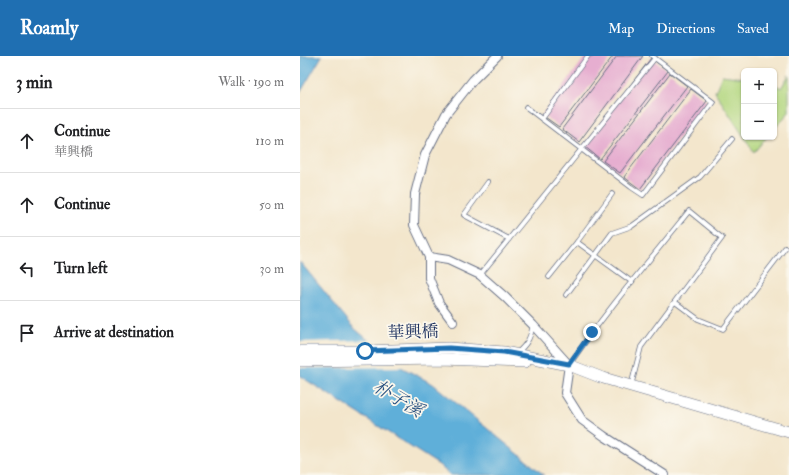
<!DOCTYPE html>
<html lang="en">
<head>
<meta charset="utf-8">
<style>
	body { margin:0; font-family:"IM FELL Double Pica","Noto Serif TC",serif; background:#f6f6f6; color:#202124 }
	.controls { position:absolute; right:12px; top:12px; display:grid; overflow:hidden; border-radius:6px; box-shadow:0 1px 3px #0004 }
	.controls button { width:36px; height:36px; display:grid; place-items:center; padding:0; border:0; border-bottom:1px solid #e0e0e0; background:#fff; color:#202124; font:20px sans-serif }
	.stop { position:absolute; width:12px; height:12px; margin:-9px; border:3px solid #1f6fb2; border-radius:50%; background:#fff }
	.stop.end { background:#1f6fb2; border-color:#fff; box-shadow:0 1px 4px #0008 }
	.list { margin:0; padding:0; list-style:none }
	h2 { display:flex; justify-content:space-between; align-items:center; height:52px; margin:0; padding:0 16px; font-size:17px }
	h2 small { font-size:13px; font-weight:400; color:#757577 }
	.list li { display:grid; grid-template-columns:26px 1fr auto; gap:12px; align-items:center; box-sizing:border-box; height:64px; padding:0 16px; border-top:1px solid #e0e0e0 }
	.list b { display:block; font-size:15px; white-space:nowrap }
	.list p { margin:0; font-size:13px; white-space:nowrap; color:#757577 }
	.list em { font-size:13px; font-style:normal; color:#757577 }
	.icon { flex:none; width:22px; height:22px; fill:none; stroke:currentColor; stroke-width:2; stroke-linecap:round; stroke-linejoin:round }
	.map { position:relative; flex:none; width:489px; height:419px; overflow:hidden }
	header { display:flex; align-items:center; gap:24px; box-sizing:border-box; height:56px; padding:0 20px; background:#1f6fb2; color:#fff }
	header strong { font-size:19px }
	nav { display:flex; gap:22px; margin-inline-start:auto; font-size:14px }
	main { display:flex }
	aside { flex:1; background:#fff }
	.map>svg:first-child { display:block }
	.green { fill:#b3d780; stroke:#67836f }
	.water { fill:#5eafd9; stroke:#3c6f9c }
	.pier { fill:#f3e6cc }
	.building { fill:#e6aed0 }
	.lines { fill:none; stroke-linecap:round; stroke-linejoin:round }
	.lane-casing { stroke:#676f84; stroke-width:5.5 }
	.street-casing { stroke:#676f84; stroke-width:10 }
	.secondary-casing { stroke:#676f84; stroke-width:12 }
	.lane { stroke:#fff; stroke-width:4 }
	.street { stroke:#fff; stroke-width:8 }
	.secondary { stroke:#fff; stroke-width:11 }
	.route { stroke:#1f6fb2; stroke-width:5 }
	.labels { text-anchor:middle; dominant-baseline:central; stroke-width:3.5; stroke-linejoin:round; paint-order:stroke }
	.street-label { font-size:17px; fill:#1b2f5e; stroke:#fbf7ec }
	.water-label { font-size:18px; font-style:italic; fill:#2f5583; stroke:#fbf7ec }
</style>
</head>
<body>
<header>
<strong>Roamly</strong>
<nav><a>Map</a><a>Directions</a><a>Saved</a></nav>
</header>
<main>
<aside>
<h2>3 min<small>Walk · 190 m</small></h2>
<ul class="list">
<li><svg class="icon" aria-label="ahead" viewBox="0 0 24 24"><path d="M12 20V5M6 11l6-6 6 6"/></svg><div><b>Continue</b><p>華興橋</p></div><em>110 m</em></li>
<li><svg class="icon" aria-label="ahead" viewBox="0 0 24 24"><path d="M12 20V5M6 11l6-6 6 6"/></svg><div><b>Continue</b></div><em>50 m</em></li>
<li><svg class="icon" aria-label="left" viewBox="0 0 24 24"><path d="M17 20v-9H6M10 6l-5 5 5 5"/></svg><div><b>Turn left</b></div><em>30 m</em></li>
<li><svg class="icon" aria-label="arrive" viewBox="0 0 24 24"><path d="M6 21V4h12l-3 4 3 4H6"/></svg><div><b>Arrive at destination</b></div></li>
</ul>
</aside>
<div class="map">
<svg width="489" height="419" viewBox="0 0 489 419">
	<rect width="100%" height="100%" fill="#fbf7ec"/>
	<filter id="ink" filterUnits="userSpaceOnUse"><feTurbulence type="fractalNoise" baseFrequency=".025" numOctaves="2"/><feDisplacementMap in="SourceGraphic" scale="8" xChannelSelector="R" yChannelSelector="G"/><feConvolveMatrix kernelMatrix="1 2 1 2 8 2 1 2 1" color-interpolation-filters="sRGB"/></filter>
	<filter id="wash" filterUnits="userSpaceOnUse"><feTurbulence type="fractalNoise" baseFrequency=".012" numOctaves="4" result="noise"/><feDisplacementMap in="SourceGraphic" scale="16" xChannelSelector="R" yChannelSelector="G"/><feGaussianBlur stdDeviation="0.9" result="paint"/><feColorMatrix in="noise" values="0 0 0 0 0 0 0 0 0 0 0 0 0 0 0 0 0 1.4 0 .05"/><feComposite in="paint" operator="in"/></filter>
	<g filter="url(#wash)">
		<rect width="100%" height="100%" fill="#f3e6cc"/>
		<g class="green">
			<polygon points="422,19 444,22 444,81 415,36"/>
			<polygon points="489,19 489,56 474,73 474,28 481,32"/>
			<polygon points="444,81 467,81 454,96"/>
		</g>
		<g class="water">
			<polygon points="0,0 22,0 0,37"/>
			<polygon points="0,206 55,273 101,311 133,328 244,419 150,419 139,409 0,320"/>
		</g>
		<polygon class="pier" points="72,284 106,311 0,312 0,286"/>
		<g id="blocks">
			<g class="building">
				<polygon points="286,0 313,0 259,71 242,59"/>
				<polygon points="317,0 343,0 279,86 262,73"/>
				<polygon points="351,2 368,15 300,103 284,90"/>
				<polygon points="370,17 387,30 320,117 303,105"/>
				<polygon points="391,33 407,45 340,133 324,121"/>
			</g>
		</g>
	</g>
	<g filter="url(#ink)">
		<use href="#blocks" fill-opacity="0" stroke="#676f84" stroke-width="1"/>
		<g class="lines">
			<g class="lane-casing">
				<g id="lane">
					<polyline points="226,51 331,131 343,139 413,46 352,0"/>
					<polyline points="242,63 288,0"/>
					<polyline points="188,126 164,159 209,183"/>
					<polyline points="312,138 277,186 332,226"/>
					<polyline points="180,219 355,2"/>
					<polyline points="249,221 277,186"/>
					<polyline points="266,239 312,177 332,170 400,121 432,83"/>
					<polyline points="375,246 398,263 423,273 485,192"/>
					<path d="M217 297C227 288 230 283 233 269"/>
					<path d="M269 309C306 255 348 206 389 155L422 182 341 291 331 330"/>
				</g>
			</g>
			<g class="street-casing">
				<g id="street">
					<polyline points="129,201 148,204 180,219 205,241 233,269 269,309 265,337 282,364 304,380 365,419"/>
					<polyline points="153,266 139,247 129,222 129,201 114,169 115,138 125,99 146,58 173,24 197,0"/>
				</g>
			</g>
			<g class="secondary-casing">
				<g id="secondary">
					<polyline points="0,295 65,295 149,292 204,296 269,309 300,321 489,376"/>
					<polyline points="0,305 143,303 225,306"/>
				</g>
			</g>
			<use href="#lane" class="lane"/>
			<use href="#street" class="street"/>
			<use href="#secondary" class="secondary"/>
		</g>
	</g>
	<g class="lines" filter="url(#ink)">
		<polyline class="route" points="65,295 149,292 204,296 269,308 292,276"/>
	</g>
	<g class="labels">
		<g class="street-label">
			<text transform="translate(113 276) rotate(-2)">華興橋</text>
		</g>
		<g class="water-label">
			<text transform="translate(98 343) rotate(31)">朴子溪</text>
		</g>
	</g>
</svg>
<div class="controls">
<button>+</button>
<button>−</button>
</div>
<div class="stop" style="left:65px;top:295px"></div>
<div class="stop end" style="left:292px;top:276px"></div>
</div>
</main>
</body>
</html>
